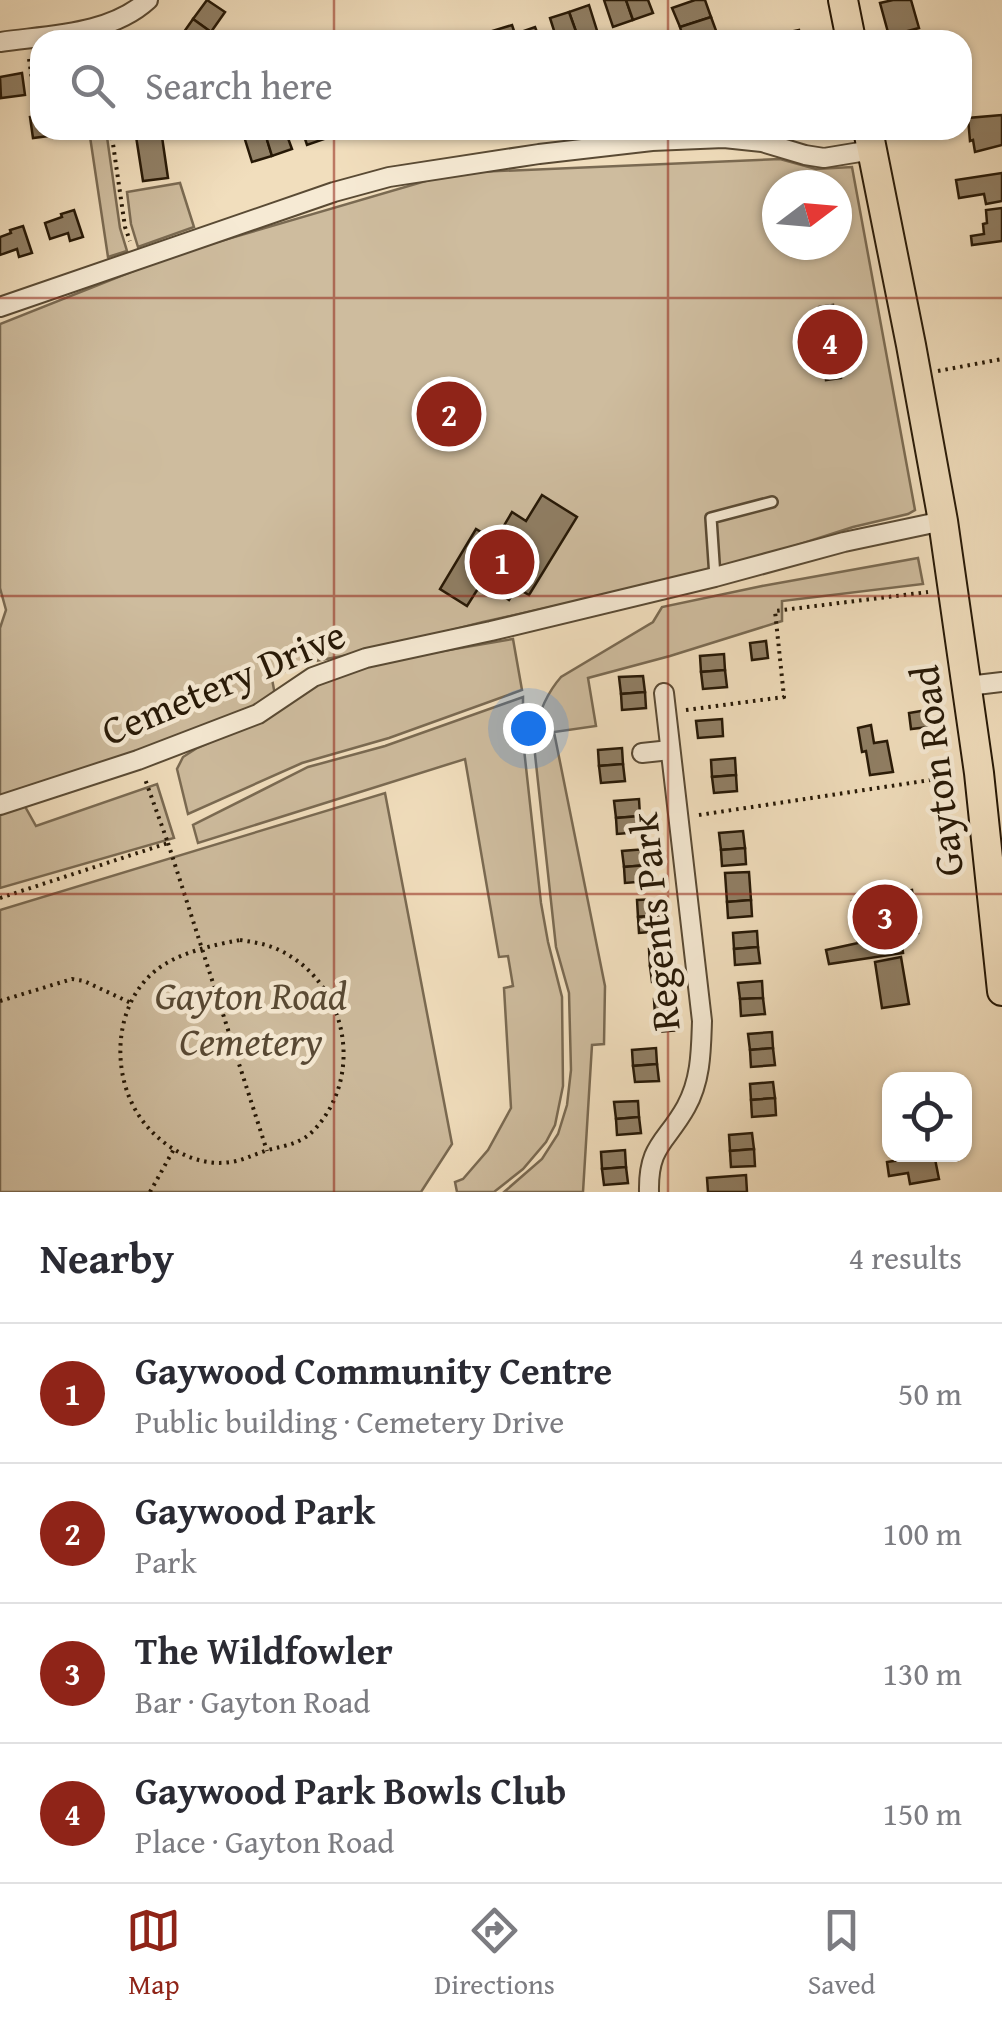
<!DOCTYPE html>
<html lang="en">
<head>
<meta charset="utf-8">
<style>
	body { margin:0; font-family:"Gentium Book Plus",serif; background:#f7f7f7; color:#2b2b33 }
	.controls { position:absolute; right:30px; bottom:30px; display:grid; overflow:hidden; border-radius:20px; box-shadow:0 2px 8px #0004 }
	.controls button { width:90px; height:90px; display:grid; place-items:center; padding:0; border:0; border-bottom:2px solid #e1e1e2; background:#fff; color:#2b2b33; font:50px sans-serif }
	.compass { position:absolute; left:762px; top:170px; width:90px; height:90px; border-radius:50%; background:#fff; box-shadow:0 2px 8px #0004; rotate:74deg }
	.you { position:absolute; left:528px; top:728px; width:35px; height:35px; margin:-25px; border:8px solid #fff; border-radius:50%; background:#1a73e8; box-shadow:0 0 0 15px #1a73e833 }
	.badge { display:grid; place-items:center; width:65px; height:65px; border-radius:50%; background:#8f2418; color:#fff; font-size:32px; font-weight:700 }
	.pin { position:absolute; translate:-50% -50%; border:5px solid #fff; box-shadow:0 2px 10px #0006 }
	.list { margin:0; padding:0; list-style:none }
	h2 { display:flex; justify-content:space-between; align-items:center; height:130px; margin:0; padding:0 40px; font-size:42px }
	h2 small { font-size:32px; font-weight:400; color:#7c7c81 }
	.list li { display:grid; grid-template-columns:65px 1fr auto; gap:30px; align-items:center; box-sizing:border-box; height:140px; padding:0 40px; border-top:2px solid #e1e1e2 }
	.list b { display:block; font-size:38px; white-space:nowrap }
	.list p { margin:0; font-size:32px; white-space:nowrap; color:#7c7c81 }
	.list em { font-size:32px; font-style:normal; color:#7c7c81 }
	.icon { flex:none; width:55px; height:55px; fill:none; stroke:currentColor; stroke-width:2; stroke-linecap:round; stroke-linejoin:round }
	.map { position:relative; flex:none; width:1002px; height:1192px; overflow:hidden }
	.search { position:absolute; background:#fff; box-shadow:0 2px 8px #0004; left:30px; right:30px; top:30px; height:110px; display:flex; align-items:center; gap:25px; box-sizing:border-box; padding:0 35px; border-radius:30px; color:#7c7c81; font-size:38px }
	.sheet { height:690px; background:#fff }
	nav { display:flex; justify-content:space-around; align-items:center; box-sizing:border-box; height:140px; border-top:2px solid #e1e1e2; background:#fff; font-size:28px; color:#7c7c81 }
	nav a { display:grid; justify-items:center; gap:5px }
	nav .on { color:#8f2418 }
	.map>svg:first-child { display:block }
	.green { fill:#cebc9e; stroke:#7a6a52; stroke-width:2.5; fill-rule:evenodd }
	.building { fill:#907f65; stroke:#261806; stroke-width:2.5 }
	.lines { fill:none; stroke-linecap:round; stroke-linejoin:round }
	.lane-casing { stroke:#594a34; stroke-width:14 }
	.street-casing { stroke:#594a34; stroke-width:22 }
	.primary-casing { stroke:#261806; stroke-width:32 }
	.path { stroke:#261806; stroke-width:4; stroke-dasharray:2.5 5; stroke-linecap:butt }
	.lane { stroke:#f6ead4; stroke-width:9 }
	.street { stroke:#f6ead4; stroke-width:18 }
	.primary { stroke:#f1debd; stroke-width:28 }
	.grid { fill:none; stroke:#8f2418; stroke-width:2.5; stroke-opacity:0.55 }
	.labels { text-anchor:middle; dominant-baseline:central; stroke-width:9; stroke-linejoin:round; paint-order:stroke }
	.street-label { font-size:40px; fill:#261806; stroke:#f6ead4 }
	.park-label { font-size:40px; font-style:italic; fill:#584934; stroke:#f6ead4 }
</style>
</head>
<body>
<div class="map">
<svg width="1002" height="1192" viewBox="0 0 1002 1192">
	<rect width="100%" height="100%" fill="#f1debd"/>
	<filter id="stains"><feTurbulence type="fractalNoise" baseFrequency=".002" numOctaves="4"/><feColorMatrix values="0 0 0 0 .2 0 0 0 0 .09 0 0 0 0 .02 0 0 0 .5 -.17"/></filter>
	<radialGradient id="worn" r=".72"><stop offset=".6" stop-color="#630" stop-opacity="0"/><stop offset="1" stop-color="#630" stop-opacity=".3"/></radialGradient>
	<g class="green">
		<polygon points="89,130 106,130 120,228 127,251 108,257"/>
		<path d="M780 159 816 169 852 167 915 510 908 514 853 527 726 568 483 622 370 651 299 664 272 679 275 695 257 709 0 801V628L6 610 0 588V324L176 254 453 173ZM777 185H837V245H777Z"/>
		<polygon points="180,183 194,227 138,247 131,224 127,192"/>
		<path d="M918 558 923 584 782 601V621L670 656 588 678 596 726 554 732 605 986 604 1044 592 1045 583 1192H504L542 1159 558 1134 567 1105 571 1070 569 993 556 947 533 736C538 715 546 694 561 677L653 622 662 607 762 586Z"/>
		<polygon points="513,639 522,690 389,738 302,763 188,814 177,769 183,757 197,748 261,720 313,687 367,664"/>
		<polygon points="523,697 523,740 541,903 548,942 562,997 563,1086 555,1125 546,1142 523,1169 494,1192 457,1192 455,1182 463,1179 488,1150 511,1108 504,988 513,986 508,956 499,957 465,759 198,843 193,825 308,767 385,746"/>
		<polygon points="157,784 174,838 0,888 0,809 23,803 36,826"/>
		<polygon points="385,793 452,1144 421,1192 0,1192 0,910"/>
	</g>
	<g class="building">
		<polygon points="207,0 225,12 211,32 193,19"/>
		<polygon points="604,0 626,0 633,20 613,27"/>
		<polygon points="626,0 648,0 653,13 633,20"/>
		<polygon points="695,0 705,0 711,17 680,27 672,8"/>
		<polygon points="893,0 911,0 919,28 889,36 880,3"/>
		<polygon points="589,5 599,37 579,40 569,12"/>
		<polygon points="569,12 579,40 557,40 550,18"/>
		<polygon points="711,17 718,36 707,40 684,40 680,27"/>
		<polygon points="193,19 211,32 205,40 181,40 179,39"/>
		<polygon points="512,25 517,40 495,40 492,31"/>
		<polygon points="535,27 540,40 517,40 515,34"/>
		<polygon points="799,30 801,40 781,40 780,34"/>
		<polygon points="22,73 25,95 1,98 0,77"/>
		<polygon points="40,115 40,130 56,130 57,135 33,138 30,117"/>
		<polygon points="1002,115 1002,145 975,152 973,140 970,141 968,118"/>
		<polygon points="135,130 161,130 168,178 143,181"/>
		<polygon points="242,130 264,130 272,156 252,162"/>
		<polygon points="264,130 285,130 292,149 272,156"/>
		<polygon points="302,130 324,130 327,138 307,145"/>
		<polygon points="1002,173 1002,201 986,204 984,194 959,198 956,180"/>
		<polygon points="1002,208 1002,241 972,245 971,236 984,234 983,224 987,223 986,210"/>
		<polygon points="74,210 83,237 70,241 68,233 50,239 45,223 62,217 61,214"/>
		<polygon points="23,226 32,253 19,257 17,249 0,255 0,237 11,233 10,230"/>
		<polygon points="833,305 841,378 826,380 819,307"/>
		<polygon points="542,495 577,517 529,595 517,588 509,600 499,593 503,586 486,576 467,606 440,589 476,529 509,549 516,537 502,529 512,512 526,521"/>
		<polygon points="766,641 768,658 752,660 750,643"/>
		<polygon points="724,654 725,670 701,672 700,656"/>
		<polygon points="725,670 727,687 703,689 701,672"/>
		<polygon points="643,676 645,692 621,694 619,677"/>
		<polygon points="645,692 646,708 622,710 621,694"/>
		<polygon points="927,710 929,727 911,729 909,713"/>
		<polygon points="722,719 723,736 698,738 696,721"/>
		<polygon points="871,725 874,743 887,741 893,772 870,775 866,751 862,752 858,728"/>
		<polygon points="622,748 623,764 599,766 598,750"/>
		<polygon points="735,758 736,775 712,777 711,760"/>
		<polygon points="623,764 625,781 601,783 599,766"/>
		<polygon points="736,775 737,791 714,793 712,777"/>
		<polygon points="639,799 640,816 616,818 614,801"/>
		<polygon points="640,816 641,832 617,834 616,818"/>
		<polygon points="743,831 745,848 721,850 719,833"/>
		<polygon points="745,848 746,864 722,866 721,850"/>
		<polygon points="646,849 647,865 624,867 622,851"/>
		<polygon points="647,865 649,881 625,883 624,867"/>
		<polygon points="749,872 751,900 727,902 725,873"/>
		<polygon points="912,890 918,933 901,936 903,953 829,964 826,950 858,943 852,901"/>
		<polygon points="660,899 662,915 638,917 637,900"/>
		<polygon points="751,900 752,916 728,918 727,902"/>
		<polygon points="662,915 663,931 639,933 638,917"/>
		<polygon points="757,931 758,947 734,949 733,933"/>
		<polygon points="673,947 674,964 650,966 649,949"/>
		<polygon points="758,947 760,963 735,965 734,949"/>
		<polygon points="901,957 909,1004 882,1008 875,962"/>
		<polygon points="674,964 675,980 652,982 650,966"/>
		<polygon points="762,981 763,998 740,999 738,983"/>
		<polygon points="678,997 679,1013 655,1015 654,999"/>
		<polygon points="763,998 765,1014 741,1016 740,999"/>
		<polygon points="679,1013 680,1030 657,1032 655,1015"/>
		<polygon points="772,1032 773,1048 750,1050 748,1034"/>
		<polygon points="656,1048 657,1064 633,1066 632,1050"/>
		<polygon points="773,1048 775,1065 751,1067 750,1050"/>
		<polygon points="657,1064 659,1081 635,1082 633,1066"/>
		<polygon points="773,1082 775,1098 751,1100 750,1084"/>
		<polygon points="775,1098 776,1115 752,1117 751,1100"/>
		<polygon points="638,1101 639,1117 616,1119 614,1102"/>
		<polygon points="639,1117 641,1133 617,1135 616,1119"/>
		<polygon points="752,1133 754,1149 730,1151 729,1135"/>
		<polygon points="754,1149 755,1166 731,1167 730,1151"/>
		<polygon points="625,1150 626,1167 602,1169 601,1152"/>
		<polygon points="896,1154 934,1154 939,1179 910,1184 908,1173 889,1176 887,1162 900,1160"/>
		<polygon points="626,1167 628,1183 604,1185 602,1169"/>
		<polygon points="746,1175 747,1192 708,1192 707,1178"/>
	</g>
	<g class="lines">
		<g class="lane-casing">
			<polyline id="lane" points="715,577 711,518 772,502"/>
		</g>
		<g class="street-casing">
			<g id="street">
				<path d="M0 42C48 35 110 35 148 0"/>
				<polyline points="0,307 334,192 389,177 539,154 652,141 724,138 762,142 805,155 824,158 872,150"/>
				<polyline points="968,686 1002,682"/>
				<polyline points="642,753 670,750"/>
				<polyline points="0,805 138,760 258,714 313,677 366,658 491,631 715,577 844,542 943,521"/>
				<path d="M649 1192C648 1145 666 1143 686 1107 701 1080 701 1051 702 1021L664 693"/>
			</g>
		</g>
		<g class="primary-casing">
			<g id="primary">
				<polyline points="843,0 851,40"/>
				<polyline points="868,130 911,345 943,521 979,773 1002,991"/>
			</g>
		</g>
		<g class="path">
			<polyline points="29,59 34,93 40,92"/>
			<polyline points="111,130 125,227 130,241"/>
			<polyline points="938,371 1002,359"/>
			<polyline points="686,710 784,697 775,611 928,592"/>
			<polyline points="699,815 957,776"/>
			<polyline points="168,843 267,1151"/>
			<polyline points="0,898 168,843 145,779"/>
			<path d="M240 940C253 942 266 944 277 949 346 980 366 1073 315 1129 301 1144 287 1145 268 1150 255 1154 244 1160 231 1162 193 1168 155 1143 136 1111 111 1068 115 1004 155 971 177 953 213 945 240 940Z"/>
			<polyline points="0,1001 72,979 84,981 131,1003"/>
			<polyline points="150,1192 174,1149"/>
		</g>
		<use href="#lane" class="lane"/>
		<use href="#street" class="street"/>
		<use href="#primary" class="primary"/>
	</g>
	<path class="grid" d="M334 0V40M668 0V40M334 130V1192M668 130V1192M0 298H1002M0 596H1002M0 894H1002"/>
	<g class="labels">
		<g class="street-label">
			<text transform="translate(223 682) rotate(-23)">Cemetery Drive</text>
			<text transform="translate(936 771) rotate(-97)">Gayton Road</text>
			<text transform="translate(654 922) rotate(-96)">Regents Park</text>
		</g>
		<g class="park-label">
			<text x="251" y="994">Gayton Road<tspan x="251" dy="46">Cemetery</tspan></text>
		</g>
	</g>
	<rect width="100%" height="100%" filter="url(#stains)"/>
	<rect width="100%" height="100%" fill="url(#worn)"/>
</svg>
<div class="controls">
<button><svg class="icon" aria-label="locate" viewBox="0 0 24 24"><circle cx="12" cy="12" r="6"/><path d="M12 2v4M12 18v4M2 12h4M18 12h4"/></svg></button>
</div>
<svg class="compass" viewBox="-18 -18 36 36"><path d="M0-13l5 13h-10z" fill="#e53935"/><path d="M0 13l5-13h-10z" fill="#7c7c81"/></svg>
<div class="you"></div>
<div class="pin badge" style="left:502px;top:562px">1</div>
<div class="pin badge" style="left:449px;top:414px">2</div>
<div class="pin badge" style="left:885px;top:917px">3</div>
<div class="pin badge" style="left:830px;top:342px">4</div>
<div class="search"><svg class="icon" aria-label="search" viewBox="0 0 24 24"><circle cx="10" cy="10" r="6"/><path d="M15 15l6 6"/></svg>Search here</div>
</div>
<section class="sheet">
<h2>Nearby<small>4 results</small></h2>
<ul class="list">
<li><span class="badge">1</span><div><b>Gaywood Community Centre</b><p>Public building · Cemetery Drive</p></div><em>50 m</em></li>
<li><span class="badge">2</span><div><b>Gaywood Park</b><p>Park</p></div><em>100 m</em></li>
<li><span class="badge">3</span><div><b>The Wildfowler</b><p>Bar · Gayton Road</p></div><em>130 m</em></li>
<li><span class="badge">4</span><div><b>Gaywood Park Bowls Club</b><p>Place · Gayton Road</p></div><em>150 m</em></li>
</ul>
</section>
<nav>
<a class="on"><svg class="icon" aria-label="map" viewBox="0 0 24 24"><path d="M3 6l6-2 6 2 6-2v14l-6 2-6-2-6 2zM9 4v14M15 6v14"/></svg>Map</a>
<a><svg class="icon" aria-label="directions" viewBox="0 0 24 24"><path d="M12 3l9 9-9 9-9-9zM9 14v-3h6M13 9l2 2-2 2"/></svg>Directions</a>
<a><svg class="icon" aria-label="saved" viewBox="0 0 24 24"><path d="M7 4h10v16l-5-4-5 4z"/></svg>Saved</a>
</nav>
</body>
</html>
